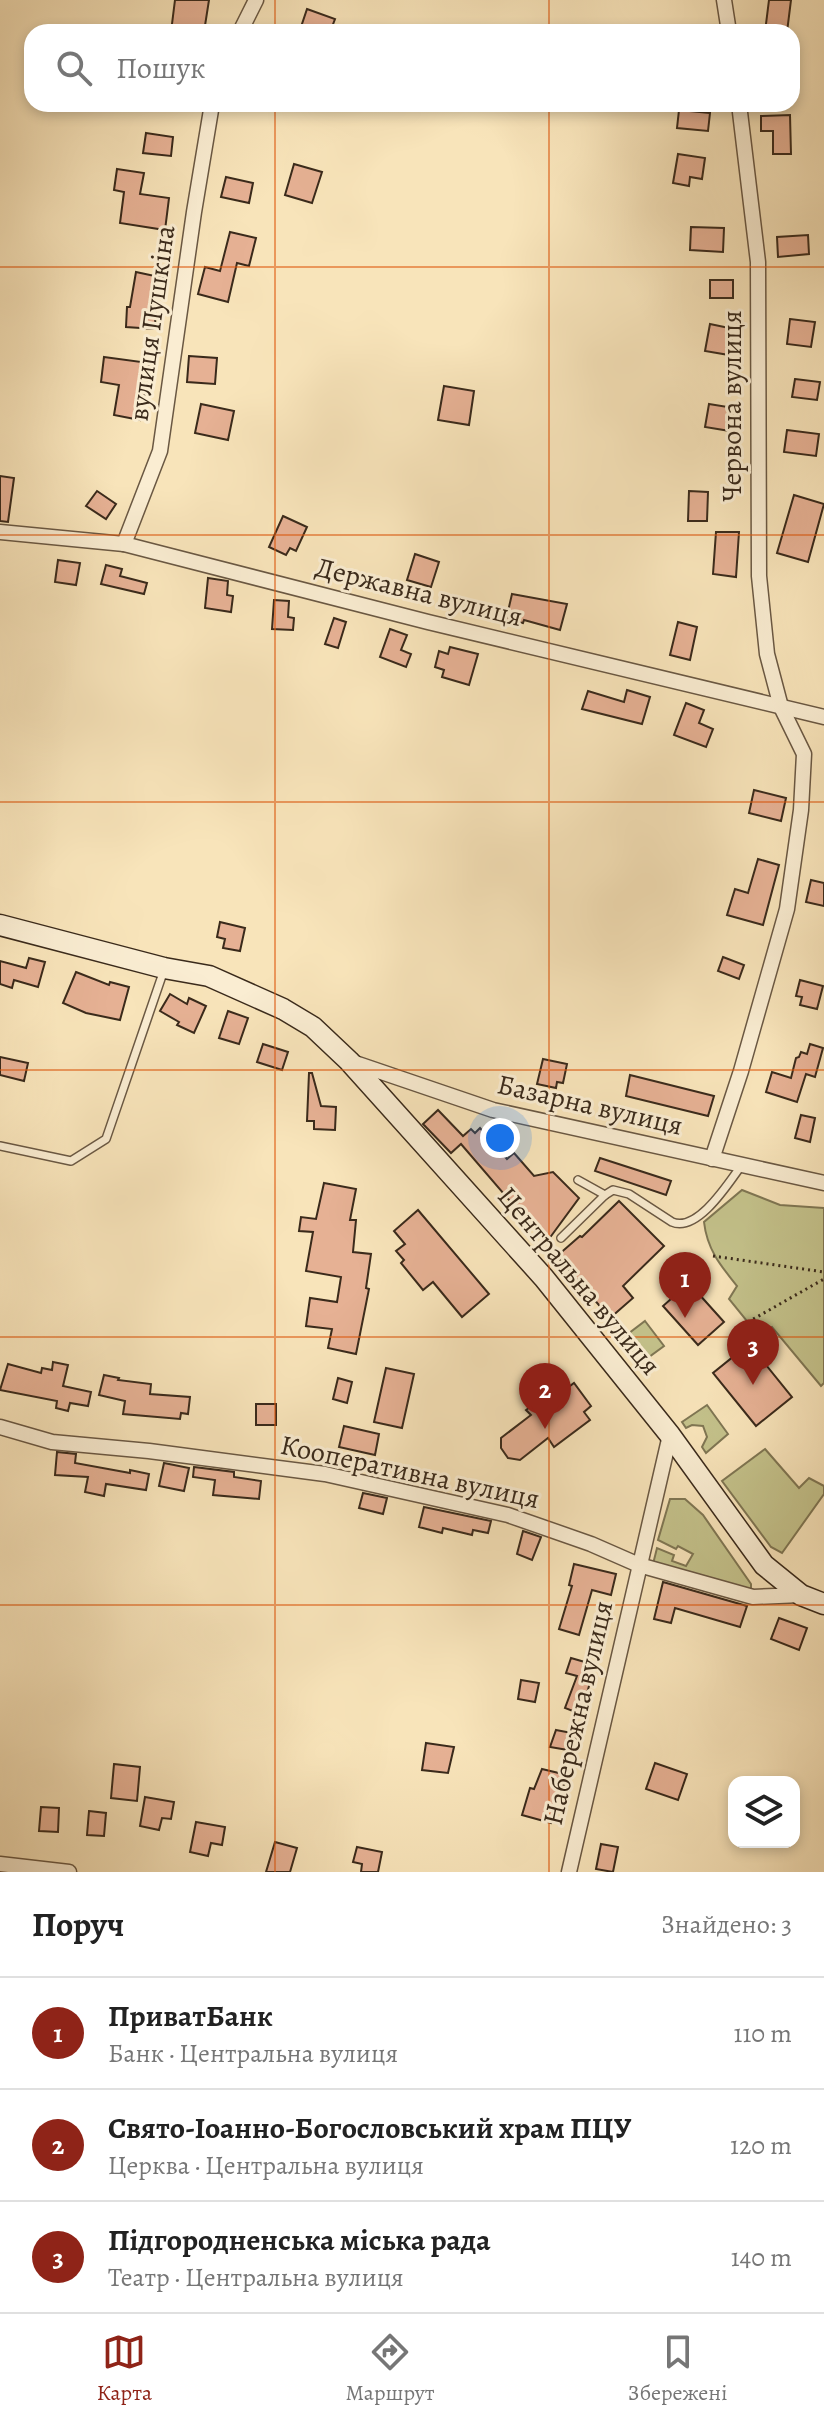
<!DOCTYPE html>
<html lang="uk">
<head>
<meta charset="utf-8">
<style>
	body { margin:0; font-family:Alegreya,serif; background:#f2f2f2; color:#222 }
	.controls { position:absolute; right:24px; bottom:24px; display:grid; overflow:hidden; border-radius:16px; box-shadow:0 4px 12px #0003 }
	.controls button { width:72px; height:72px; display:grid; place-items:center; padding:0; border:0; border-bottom:2px solid #e0e0e0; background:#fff; color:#222; font:40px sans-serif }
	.you { position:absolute; left:500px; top:1138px; width:28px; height:28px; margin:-20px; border:6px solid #fff; border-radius:50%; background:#1a73e8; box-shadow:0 0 0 12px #1a73e833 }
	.badge { display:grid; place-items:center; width:52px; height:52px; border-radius:50%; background:#8f2418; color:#fff; font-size:26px; font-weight:700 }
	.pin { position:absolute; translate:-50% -66px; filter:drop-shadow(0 2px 4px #0008) }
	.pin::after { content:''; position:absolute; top:42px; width:28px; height:24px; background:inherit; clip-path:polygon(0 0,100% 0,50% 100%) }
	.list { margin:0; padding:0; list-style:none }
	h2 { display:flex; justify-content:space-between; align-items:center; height:104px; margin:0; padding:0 32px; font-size:34px }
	h2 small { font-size:26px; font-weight:400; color:#767676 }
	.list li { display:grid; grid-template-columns:52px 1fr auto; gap:24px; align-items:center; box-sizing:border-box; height:112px; padding:0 32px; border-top:2px solid #e0e0e0 }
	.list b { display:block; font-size:30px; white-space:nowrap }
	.list p { margin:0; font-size:26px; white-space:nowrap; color:#767676 }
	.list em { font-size:26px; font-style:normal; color:#767676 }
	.icon { flex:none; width:44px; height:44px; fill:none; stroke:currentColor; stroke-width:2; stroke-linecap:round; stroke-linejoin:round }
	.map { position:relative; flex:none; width:824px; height:1872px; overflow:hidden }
	.search { position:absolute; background:#fff; box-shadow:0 4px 12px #0003; left:24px; right:24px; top:24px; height:88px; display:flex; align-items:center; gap:20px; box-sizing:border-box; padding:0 28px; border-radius:24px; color:#767676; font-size:30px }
	.sheet { height:440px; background:#fff }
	nav { display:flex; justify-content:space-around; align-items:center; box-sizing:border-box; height:112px; border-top:2px solid #e0e0e0; background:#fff; font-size:22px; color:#767676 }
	nav a { display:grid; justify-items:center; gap:4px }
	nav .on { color:#8f2418 }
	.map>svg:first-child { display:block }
	.green { fill:#c4c28b; stroke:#7f7653; stroke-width:2 }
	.building { fill:#e6b194; stroke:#3a2a1b; stroke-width:2 }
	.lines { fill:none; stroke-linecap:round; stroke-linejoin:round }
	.service-casing { stroke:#6a5843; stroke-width:10 }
	.minor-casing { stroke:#6a5843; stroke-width:17 }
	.secondary-casing { stroke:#3a2a1b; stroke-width:23 }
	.path { stroke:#3a2a1b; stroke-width:3; stroke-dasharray:2 4; stroke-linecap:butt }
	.service { stroke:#faedd2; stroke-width:7 }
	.minor { stroke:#faedd2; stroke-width:14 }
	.secondary { stroke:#faedd2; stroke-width:20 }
	.grid { fill:none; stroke:#df570d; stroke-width:2; stroke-opacity:0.55 }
	.labels { text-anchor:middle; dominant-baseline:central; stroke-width:6; stroke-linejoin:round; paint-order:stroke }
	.street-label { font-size:28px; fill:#3a2a1b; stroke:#faedd2 }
</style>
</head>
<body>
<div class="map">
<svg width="824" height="1872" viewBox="0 0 824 1872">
	<rect width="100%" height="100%" fill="#f8e4ba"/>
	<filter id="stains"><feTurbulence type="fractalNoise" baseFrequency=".0025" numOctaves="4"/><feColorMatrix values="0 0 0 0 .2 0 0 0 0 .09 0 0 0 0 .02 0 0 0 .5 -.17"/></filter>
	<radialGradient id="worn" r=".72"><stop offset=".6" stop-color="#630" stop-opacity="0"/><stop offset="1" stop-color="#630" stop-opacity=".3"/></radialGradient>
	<g class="green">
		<path d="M742 1190 780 1205 824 1208V1383L821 1386 772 1327 759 1336 729 1299 737 1286C720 1265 707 1249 704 1222Z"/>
		<polygon points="645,1321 664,1346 638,1365 620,1340"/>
		<polygon points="707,1405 728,1434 706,1453 702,1447 707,1437 703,1426 692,1425 686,1428 682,1422"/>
		<polygon points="765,1449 799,1488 809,1478 824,1486 824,1494 782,1553 771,1547 722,1481"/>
		<polygon points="670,1499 685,1499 703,1515 751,1584 751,1594 653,1564 657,1548 674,1555 672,1561 686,1566 693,1554 678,1546 676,1549 658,1540"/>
	</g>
	<g class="building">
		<polygon points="175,0 209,0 204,32 171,32"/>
		<polygon points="769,0 791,0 787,32 765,32"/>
		<polygon points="307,9 335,19 330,32 315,32 301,27"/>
		<polygon points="679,110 710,113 708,131 677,128"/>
		<polygon points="790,115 791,154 773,154 773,131 761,131 761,116"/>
		<polygon points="146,133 173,137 171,156 143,153"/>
		<polygon points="678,154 705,158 702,179 690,177 689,186 673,183"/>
		<polygon points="294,164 322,172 312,203 285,195"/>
		<polygon points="117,169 144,173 140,194 169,198 165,230 120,223 124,192 114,190"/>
		<polygon points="226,177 253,183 249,203 221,197"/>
		<polygon points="691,227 724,228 723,252 690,250"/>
		<polygon points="230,232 256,238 249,266 237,263 228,302 198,294 205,267 220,271"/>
		<polygon points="808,235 809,254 778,257 777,237"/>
		<polygon points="136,272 164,278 160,294 156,293 155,329 126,327 127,307 130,307"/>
		<rect x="710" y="280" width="23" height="18"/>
		<polygon points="790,319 815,322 811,347 787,344"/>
		<polygon points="710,324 734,329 729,355 705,351"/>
		<polygon points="189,356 217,358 215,384 187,382"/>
		<polygon points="104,357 149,363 147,380 140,379 139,391 145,392 140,420 114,415 119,385 101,382"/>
		<polygon points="795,379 820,382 817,400 792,397"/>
		<polygon points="444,386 474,391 469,425 438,420"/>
		<polygon points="201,404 234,411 228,440 195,433"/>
		<polygon points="709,404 734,408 730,431 705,427"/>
		<polygon points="787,430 819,434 816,456 784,452"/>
		<polygon points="0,476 14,478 8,522 0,521"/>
		<polygon points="97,491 116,504 106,519 86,506"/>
		<polygon points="689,491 708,492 707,521 688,521"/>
		<polygon points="794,495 824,504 808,562 777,553"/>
		<polygon points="283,516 307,527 296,551 290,548 286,555 269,547"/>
		<polygon points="716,532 739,532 736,577 713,574"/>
		<polygon points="415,554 439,562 431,587 407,580"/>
		<polygon points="58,560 80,563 76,585 55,582"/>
		<polygon points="106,565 122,569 120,576 147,583 144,594 101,584"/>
		<polygon points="208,578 228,581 227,595 233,596 231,612 205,608"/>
		<polygon points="512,594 567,604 560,630 524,620 523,623 506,620"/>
		<polygon points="274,600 289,601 288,617 294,618 293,630 272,629"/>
		<polygon points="334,618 346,622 338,648 325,644"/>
		<polygon points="678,622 697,627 690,660 670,655"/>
		<polygon points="390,629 407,635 401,650 411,654 406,667 380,657"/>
		<polygon points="450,647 478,654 469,685 442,677 444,670 435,667 439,651 448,654"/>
		<polygon points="627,690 650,697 642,724 582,709 588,691 624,702"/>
		<polygon points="686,703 704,710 699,723 713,729 706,747 674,735"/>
		<polygon points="754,790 786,798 781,821 749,813"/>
		<polygon points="758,859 779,865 763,925 727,915 735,889 748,893"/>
		<polygon points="811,880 824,883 824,906 806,902"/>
		<polygon points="220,922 245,928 240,951 223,948 225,939 217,937"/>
		<polygon points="723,957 744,965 739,979 718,971"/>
		<polygon points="29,958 45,962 38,987 14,980 12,988 0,984 0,961 26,968"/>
		<polygon points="76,972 109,985 110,982 129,987 120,1020 86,1013 63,1003"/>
		<polygon points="800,980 823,986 817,1009 800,1005 802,997 796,996"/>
		<polygon points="170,994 187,1004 189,998 206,1006 194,1033 177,1025 179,1022 160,1011"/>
		<polygon points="228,1011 248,1018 239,1044 219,1038"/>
		<polygon points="263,1044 288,1052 282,1070 257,1062"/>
		<polygon points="810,1044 823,1048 815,1077 806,1074 797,1102 766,1092 772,1072 791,1078 796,1058 799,1057 801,1052 807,1054"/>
		<polygon points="0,1057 28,1063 24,1081 0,1075"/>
		<polygon points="543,1059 567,1064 563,1083 557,1082 556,1088 537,1084"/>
		<polygon points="309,1073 312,1073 321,1106 336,1107 335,1130 314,1129 314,1121 307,1121"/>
		<polygon points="630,1075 714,1096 708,1116 626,1096"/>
		<polygon points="438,1110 463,1136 471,1129 475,1133 480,1128 507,1159 514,1153 534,1176 553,1172 579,1198 546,1243 461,1144 451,1153 423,1124"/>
		<polygon points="801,1115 815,1118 810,1142 795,1138"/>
		<polygon points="600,1158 671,1181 666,1195 595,1171"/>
		<polygon points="324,1183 356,1189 350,1220 356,1220 353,1252 371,1254 366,1288 369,1289 356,1354 328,1348 332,1329 306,1326 310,1298 337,1302 341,1277 306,1271 313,1232 299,1231 301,1217 316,1219"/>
		<polygon points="619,1201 664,1246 623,1286 633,1298 610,1318 557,1256 580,1236 582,1237"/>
		<polygon points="418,1210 489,1294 462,1317 433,1282 423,1290 401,1263 404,1260 396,1251 405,1244 394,1231"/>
		<polygon points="689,1283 724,1322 698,1345 663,1306"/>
		<polygon points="749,1344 792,1397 756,1426 713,1373"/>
		<polygon points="53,1362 68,1365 63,1386 91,1392 88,1406 70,1403 68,1411 56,1408 57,1401 0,1390 8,1364 41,1373 42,1368 52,1370"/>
		<polygon points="386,1368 414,1374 402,1428 374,1422"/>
		<polygon points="104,1375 119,1378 118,1380 151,1384 150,1394 190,1397 188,1414 181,1413 180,1419 123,1414 125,1401 99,1395"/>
		<polygon points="338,1378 352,1382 347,1403 333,1399"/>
		<polygon points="562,1383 566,1389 574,1383 591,1406 584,1412 590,1420 554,1447 548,1438 520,1460 508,1458 501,1448 501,1438 531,1415 526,1410"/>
		<rect x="256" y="1404" width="20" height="21"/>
		<polygon points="344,1426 379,1434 375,1455 339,1447"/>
		<polygon points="57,1452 76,1454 75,1463 130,1473 130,1470 149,1474 146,1490 106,1484 104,1496 85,1492 88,1477 55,1475"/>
		<polygon points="164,1463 189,1468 184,1491 159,1486"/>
		<polygon points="194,1467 234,1472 234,1477 261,1481 259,1499 213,1495 215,1480 193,1477"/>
		<polygon points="363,1493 387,1498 383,1514 359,1508"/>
		<polygon points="424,1507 491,1521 488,1533 473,1530 472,1535 443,1528 442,1533 419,1527"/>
		<polygon points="523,1531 541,1537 532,1560 517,1554"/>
		<polygon points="574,1564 616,1574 611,1595 592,1590 579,1635 559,1629 572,1586 569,1585"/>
		<polygon points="663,1582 747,1606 740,1627 675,1608 671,1623 654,1619"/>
		<polygon points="779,1618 807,1628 799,1650 771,1639"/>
		<polygon points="571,1658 595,1665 585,1700 588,1701 583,1715 565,1708 577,1676 566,1673"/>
		<polygon points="521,1680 539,1683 535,1702 518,1699"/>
		<polygon points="556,1730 577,1734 574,1751 550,1747"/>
		<polygon points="426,1743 454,1747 448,1773 422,1770"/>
		<polygon points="655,1763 687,1774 678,1800 646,1789"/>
		<polygon points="114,1764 140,1767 137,1801 111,1798"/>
		<polygon points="542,1769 567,1775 551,1823 522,1815 530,1788 534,1789"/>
		<polygon points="145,1797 174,1802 171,1819 162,1818 159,1830 140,1826"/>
		<polygon points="41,1807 59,1808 58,1832 39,1831"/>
		<polygon points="89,1811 106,1813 104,1836 87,1835"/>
		<polygon points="196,1822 225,1827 222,1845 211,1843 208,1856 190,1852"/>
		<polygon points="275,1842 297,1848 290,1872 266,1872"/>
		<polygon points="601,1844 618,1847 613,1872 596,1869"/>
		<polygon points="357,1847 382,1852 378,1872 361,1872 362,1864 353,1862"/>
	</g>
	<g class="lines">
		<g class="service-casing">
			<g id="service">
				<polyline points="0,1146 71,1161 106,1139 164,970"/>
				<polyline points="578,1180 605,1195"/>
				<path d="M561 1238 605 1195 613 1190 629 1194 672 1222C697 1233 728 1184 741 1166"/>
			</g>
		</g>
		<g class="minor-casing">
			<g id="minor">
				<polyline points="724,0 729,32"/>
				<polyline points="240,32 256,0"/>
				<polyline points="0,532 124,544 428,622 824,717"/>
				<polyline points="124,544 160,451 194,212 212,104"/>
				<polyline points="352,1062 493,1110 824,1183"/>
				<polyline points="712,1159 741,1071 787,909 801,810 804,754 781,707 767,654 759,576 758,262 739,104"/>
				<polyline points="0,1427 52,1442 149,1451 325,1474 508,1515 591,1544 639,1565 753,1597 801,1595"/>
				<polyline points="0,1864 69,1872"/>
				<polyline points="569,1872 670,1435"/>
			</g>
		</g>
		<g class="secondary-casing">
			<polyline id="secondary" points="0,925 164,968 209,976 283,1009 313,1027 349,1061 544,1278 670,1435 764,1565 801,1595 824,1604"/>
		</g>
		<g class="path">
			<polyline points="713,1256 824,1272"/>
			<polyline points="748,1322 824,1279"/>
		</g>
		<use href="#service" class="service"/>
		<use href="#minor" class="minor"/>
		<use href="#secondary" class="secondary"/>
	</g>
	<path class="grid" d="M275 0V32M549 0V32M275 104V1872M549 104V1872M0 267H824M0 535H824M0 802H824M0 1070H824M0 1337H824M0 1605H824"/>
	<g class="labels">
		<g class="street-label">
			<text transform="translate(152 323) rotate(-82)">вулиця Пушкіна</text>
			<text transform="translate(732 406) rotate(-90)">Червона вулиця</text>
			<text transform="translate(419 592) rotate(14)">Державна вулиця</text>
			<text transform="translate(590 1105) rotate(13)">Базарна вулиця</text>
			<text transform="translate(579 1281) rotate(50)">Центральна вулиця</text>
			<text transform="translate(410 1472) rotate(12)">Кооперативна вулиця</text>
			<text transform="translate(578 1713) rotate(-77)">Набережна вулиця</text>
		</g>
	</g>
	<rect width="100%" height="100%" filter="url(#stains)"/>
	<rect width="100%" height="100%" fill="url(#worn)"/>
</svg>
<div class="controls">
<button><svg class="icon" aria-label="layers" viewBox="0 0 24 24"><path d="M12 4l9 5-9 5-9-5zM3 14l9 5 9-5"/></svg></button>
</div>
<div class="you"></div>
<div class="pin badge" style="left:685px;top:1318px">1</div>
<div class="pin badge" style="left:545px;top:1429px">2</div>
<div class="pin badge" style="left:753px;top:1385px">3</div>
<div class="search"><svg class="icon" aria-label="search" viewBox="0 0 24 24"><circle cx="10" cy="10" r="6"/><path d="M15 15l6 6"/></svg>Пошук</div>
</div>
<section class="sheet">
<h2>Поруч<small>Знайдено: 3</small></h2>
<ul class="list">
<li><span class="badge">1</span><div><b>ПриватБанк</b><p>Банк · Центральна вулиця</p></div><em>110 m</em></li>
<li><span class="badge">2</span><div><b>Свято-Іоанно-Богословський храм ПЦУ</b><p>Церква · Центральна вулиця</p></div><em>120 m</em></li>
<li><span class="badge">3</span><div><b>Підгородненська міська рада</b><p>Театр · Центральна вулиця</p></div><em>140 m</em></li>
</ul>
</section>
<nav>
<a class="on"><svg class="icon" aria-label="map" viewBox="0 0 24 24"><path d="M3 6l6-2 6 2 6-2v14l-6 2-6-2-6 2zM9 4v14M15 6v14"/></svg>Карта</a>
<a><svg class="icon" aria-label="directions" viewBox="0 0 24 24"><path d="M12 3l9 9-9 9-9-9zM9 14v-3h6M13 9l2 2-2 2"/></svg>Маршрут</a>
<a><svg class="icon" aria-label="saved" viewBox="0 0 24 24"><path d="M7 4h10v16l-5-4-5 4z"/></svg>Збережені</a>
</nav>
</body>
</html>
